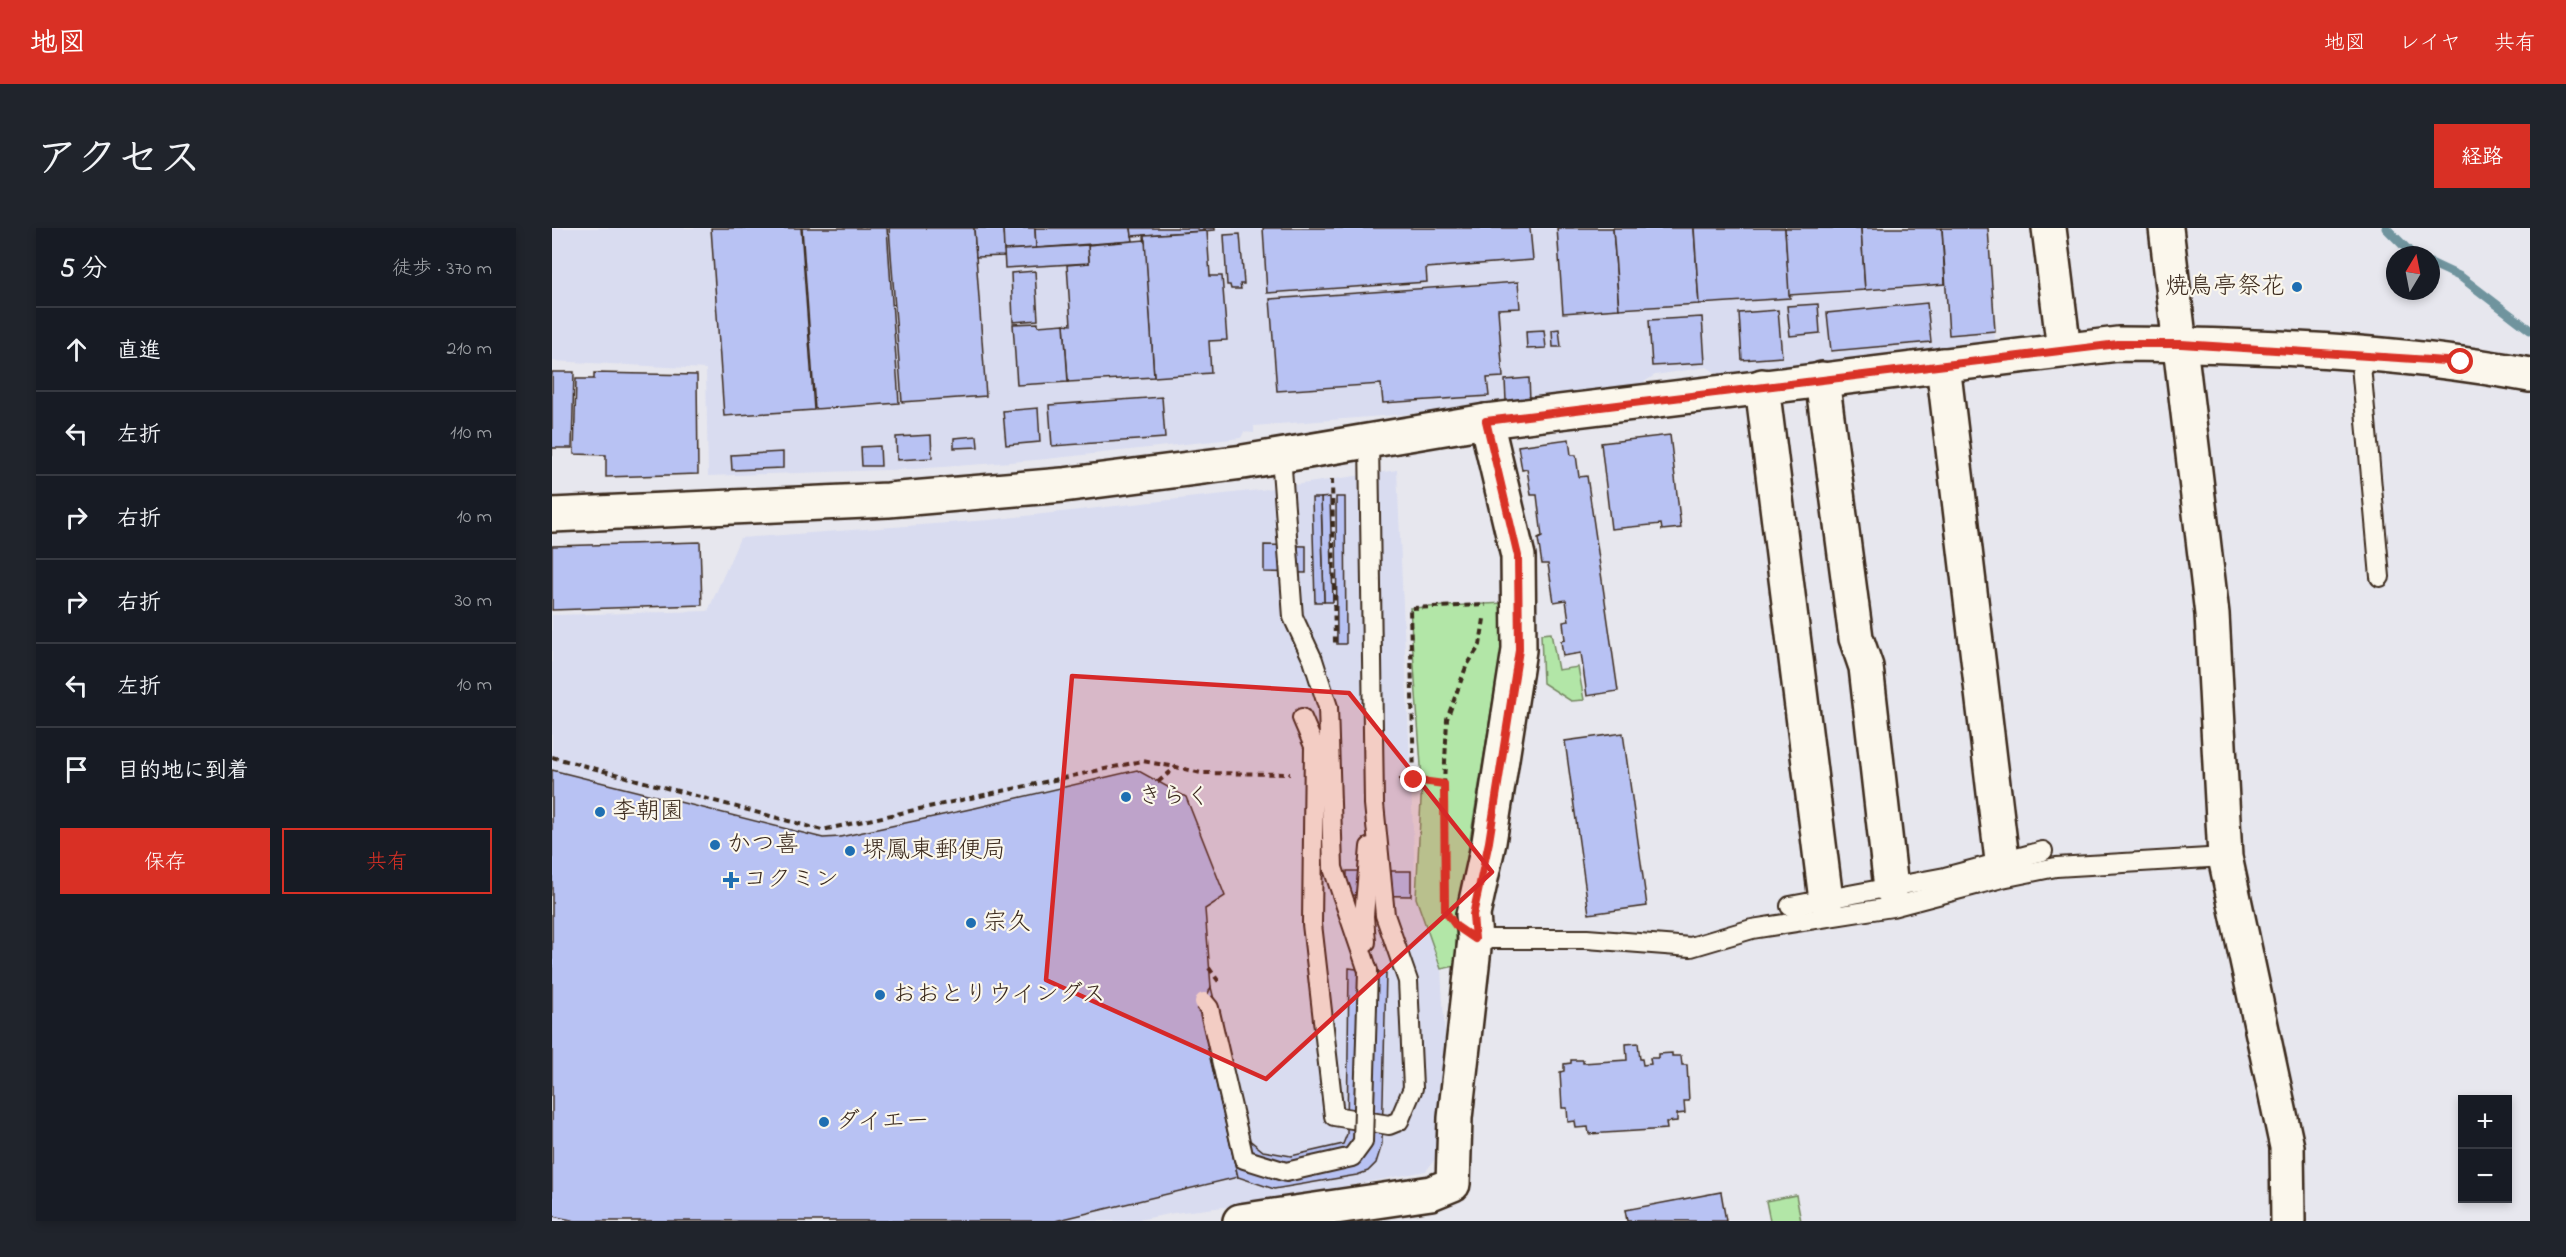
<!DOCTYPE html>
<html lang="ja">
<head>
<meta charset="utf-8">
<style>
	body { margin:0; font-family:"Indie Flower","Klee One",sans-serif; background:#20242c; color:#f1f3f6 }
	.controls { position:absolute; right:18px; bottom:18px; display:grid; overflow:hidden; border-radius:0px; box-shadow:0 3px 9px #0003 }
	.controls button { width:54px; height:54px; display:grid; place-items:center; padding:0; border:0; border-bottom:2px solid #363941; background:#171b24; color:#f1f3f6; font:30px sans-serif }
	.compass { position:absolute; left:1834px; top:18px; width:54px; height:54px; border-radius:50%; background:#171b24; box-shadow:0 3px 9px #0003; rotate:10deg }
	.stop { position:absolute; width:18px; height:18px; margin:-14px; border:4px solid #d93025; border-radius:50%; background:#fff }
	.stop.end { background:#d93025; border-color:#fff; box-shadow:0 2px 6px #0008 }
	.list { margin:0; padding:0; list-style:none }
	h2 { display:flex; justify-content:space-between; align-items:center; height:78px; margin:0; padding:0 24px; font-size:26px }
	h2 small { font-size:20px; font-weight:400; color:#9ea1a6 }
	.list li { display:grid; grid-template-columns:39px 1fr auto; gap:18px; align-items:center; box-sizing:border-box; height:84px; padding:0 24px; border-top:2px solid #363941 }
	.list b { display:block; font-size:22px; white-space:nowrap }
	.list em { font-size:20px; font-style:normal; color:#9ea1a6 }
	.actions { display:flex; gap:12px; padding:18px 24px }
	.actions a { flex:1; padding:14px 0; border:2px solid #d93025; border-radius:0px; text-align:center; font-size:21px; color:#d93025 }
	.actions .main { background:#d93025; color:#fff }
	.icon { flex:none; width:33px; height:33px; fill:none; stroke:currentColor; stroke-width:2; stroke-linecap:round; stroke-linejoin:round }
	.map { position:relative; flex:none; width:1978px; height:993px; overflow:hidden; border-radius:0px }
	header { display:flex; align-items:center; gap:36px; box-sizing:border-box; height:84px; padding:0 30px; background:#d93025; color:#fff }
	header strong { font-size:28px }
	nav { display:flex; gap:33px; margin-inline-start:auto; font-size:21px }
	.intro { display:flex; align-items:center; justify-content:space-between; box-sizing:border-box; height:144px; padding:0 36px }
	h1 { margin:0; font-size:42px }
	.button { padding:15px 27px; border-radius:0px; background:#d93025; color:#fff; font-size:21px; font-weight:700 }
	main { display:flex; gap:36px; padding:0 36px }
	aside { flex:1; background:#171b24; border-radius:0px; box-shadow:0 3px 9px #0003 }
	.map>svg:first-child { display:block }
	.built { fill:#d9dcf0 }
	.green { fill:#b2e6a7; stroke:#768862; stroke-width:1.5 }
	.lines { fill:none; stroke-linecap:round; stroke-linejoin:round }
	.stream { stroke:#6f949e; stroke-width:9 }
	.building { fill:#b8c2f3; stroke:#3b2a1e; stroke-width:1.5 }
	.lane-casing { stroke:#3b2a1e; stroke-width:22 }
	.street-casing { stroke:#3b2a1e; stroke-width:38 }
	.secondary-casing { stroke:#3b2a1e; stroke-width:38 }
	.path { stroke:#3b2a1e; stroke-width:4; stroke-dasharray:6 4.5; stroke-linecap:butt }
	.lane { stroke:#fbf7ec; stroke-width:18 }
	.street { stroke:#fbf7ec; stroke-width:33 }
	.secondary { stroke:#fbf7ec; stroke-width:33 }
	.lane-bridge-casing { stroke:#3b2a1e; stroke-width:22; stroke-linecap:butt }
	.lane-bridge { stroke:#fbf7ec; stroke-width:18 }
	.route { stroke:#d93025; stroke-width:8 }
	.marked { fill:#d62828; fill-opacity:0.2; stroke:#d62828; stroke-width:4.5; stroke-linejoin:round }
	.poi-dot { fill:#1f6fb2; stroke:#fbf7ec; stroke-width:2 }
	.labels { text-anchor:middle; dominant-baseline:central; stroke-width:4.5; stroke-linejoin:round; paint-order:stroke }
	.poi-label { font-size:24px; fill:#3b2a1e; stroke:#fbf7ec; text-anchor:start }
</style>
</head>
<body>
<header>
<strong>地図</strong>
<nav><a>地図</a><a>レイヤ</a><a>共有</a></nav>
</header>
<div class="intro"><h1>アクセス</h1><a class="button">経路</a></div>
<main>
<aside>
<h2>5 分<small>徒歩 · 370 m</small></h2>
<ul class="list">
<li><svg class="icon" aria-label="ahead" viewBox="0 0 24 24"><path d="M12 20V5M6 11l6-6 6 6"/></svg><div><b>直進</b></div><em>210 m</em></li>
<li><svg class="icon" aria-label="left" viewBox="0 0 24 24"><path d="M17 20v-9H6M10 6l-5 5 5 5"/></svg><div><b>左折</b></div><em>110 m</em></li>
<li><svg class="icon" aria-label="right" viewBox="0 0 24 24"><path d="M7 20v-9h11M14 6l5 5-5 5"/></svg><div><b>右折</b></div><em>10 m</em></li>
<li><svg class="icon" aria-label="right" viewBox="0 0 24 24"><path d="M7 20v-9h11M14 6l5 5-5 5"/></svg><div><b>右折</b></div><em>30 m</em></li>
<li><svg class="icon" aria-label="left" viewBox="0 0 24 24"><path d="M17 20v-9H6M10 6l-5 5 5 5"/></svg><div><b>左折</b></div><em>10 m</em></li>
<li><svg class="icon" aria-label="arrive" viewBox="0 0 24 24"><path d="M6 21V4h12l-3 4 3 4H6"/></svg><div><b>目的地に到着</b></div></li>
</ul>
<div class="actions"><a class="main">保存</a><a>共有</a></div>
</aside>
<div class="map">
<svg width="1978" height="993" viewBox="0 0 1978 993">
	<rect width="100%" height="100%" fill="#e7e7ee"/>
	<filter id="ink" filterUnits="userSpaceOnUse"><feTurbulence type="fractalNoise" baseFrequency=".0167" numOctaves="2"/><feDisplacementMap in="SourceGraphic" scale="12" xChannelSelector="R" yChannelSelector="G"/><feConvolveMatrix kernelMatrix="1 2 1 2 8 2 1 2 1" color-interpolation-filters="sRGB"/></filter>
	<g filter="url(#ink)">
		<g class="built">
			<polygon points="0,0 1436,0 1443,113 1167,147 1155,139 1103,147 1076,164 908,182 702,198 702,205 692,204 689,210 485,232 362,241 156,248 154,141 0,133"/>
			<polygon points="845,242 864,670 889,741 893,808 890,922 874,943 713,974 622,985 581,993 0,993 0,387 156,383 188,310 437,292 708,262"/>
		</g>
		<g class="green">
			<polygon points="952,375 953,399 904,697 904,738 889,741 864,670 870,552 858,380"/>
			<polygon points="999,405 1006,442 1026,439 1032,472 1019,473 991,455 989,406"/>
			<polygon points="1244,967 1249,993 1218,993 1214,973"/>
		</g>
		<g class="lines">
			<g class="stream">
				<polyline points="1834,0 1858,24 1864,27"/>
				<polyline points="1879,35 1909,49 1978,102"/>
			</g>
		</g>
		<g class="building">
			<polygon points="159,0 249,0 262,182 172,188"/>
			<polygon points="250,0 335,0 347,175 263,181"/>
			<polygon points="337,0 422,0 434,168 350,174"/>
			<polygon points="422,0 451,0 453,28 424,29"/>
			<polygon points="451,0 483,0 484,20 452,22"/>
			<polygon points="483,0 579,0 581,13 484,20"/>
			<polygon points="579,0 663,0 663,2 580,8"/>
			<polygon points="711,0 978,0 981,32 874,40 875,54 715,65"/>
			<polygon points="1005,0 1061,0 1067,81 1011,85"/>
			<polygon points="1061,0 1142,0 1147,76 1067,81"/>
			<polygon points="1142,0 1233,0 1238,70 1147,76"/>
			<polygon points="1233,0 1309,0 1313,62 1237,67"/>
			<polygon points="1309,0 1390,0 1393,56 1313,62"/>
			<polygon points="1390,0 1436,0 1443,103 1397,107"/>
			<polygon points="655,3 658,48 670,48 675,112 657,113 659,145 602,149 592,7"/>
			<polygon points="688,6 692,56 688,56 689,61 679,61 678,57 675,57 672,7"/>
			<polygon points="593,12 602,149 516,154 512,96 519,97 515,37 537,35 536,17"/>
			<polygon points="536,17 537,35 453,40 452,22"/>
			<polygon points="483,43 486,92 461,94 459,45"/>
			<polygon points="966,54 968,80 946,81 951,149 935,150 937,168 831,175 829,156 725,163 718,71"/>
			<polygon points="1375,75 1379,114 1279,123 1275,85"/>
			<polygon points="1266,76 1268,105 1238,108 1235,78"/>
			<polygon points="1226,82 1230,129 1190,132 1187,85"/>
			<polygon points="1150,89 1153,135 1100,138 1097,92"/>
			<polygon points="486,95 486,98 512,96 516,154 465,157 461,96"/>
			<polygon points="1007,101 1009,119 1001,119 1000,102"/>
			<polygon points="992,102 994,120 975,121 974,103"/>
			<polygon points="0,144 22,144 20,220 0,220 0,228"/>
			<polygon points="42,145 145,147 146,246 54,249 54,227 22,226 24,151 42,151"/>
			<polygon points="977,150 978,172 954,173 953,152"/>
			<polygon points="610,169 613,210 500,218 497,177"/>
			<polygon points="486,180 488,214 454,217 451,183"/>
			<polygon points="379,207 380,230 345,232 344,209"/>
			<polygon points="1118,207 1129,300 1110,302 1109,296 1059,301 1049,215"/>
			<polygon points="425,208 426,219 402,220 402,210"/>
			<polygon points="1017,211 1019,227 1024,227 1027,249 1035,248 1066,463 1035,468 1029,425 1011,428 1009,413 1013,412 1011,394 1017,393 1014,372 1002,374 996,336 990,336 986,311 990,309 985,267 979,267 975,241 970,242 966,218"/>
			<polygon points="328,218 329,238 310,238 309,219"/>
			<polygon points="231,224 231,240 180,242 179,227"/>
			<polygon points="778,269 781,374 772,374 769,270"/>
			<polygon points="784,269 793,269 794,416 785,416"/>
			<polygon points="760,270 769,270 772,374 763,374"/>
			<polygon points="148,314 150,377 0,382 0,318"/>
			<polygon points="712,317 754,318 754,345 712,344"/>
			<polygon points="1071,505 1095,678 1037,686 1013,513"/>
			<polygon points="0,542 271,610 288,609 423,580 585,542 634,569 673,668 653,681 659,759 648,784 686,949 503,993 24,993 0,988"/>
			<polygon points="795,643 859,643 859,668 795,667"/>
			<polygon points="797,740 834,745 830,916 824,935 816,943 805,947 722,961 686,949 648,784 659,759 695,910 711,923 739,928 791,916 795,906"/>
			<polygon points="1086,815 1088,831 1090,831 1091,837 1099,836 1098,830 1106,830 1106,826 1120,825 1120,828 1129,828 1130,837 1135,837 1137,873 1132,873 1133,885 1125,886 1125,893 1114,894 1115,901 1037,906 1036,899 1024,900 1023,893 1016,894 1015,880 1010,880 1008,844 1012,843 1012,836 1019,835 1019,832 1031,832 1031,835 1075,832 1074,816"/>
			<polygon points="1169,964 1174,993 1075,993 1073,982"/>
		</g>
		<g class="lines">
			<g class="lane-casing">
				<g id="lane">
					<polyline points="1808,126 1828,349"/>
					<polyline points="729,227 741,389 761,432 776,479 781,640 816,743"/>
					<polyline points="750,490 762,518 760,696 782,888 837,897 847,893 861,860 856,753 833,687 822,576 817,211"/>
					<polyline points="1238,678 1393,649 1491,623"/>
					<polyline points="923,711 1035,711 1139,719 1200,701 1340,679 1450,650 1504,639 1673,629"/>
					<polyline points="814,714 812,688 818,619"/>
				</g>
			</g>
			<g class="street-casing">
				<g id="street">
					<polyline points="1497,0 1512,122"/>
					<polyline points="1391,137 1450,632"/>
					<polyline points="1270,151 1304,410 1314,439 1339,660"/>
					<polyline points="1210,158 1274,672"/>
					<polyline points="688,993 879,965 901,956 903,890 923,711 921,687 937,614 967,422 966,328 934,193"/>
				</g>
			</g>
			<g class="secondary-casing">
				<g id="secondary">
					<polyline points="1614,0 1660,386 1673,629 1735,919 1736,993"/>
					<path d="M0 287 336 272 511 257 691 234 934 193 1566 116C1702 117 1844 122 1978 147"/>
				</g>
			</g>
			<g class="path">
				<polyline points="780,251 783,415"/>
				<polyline points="0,529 270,602 590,533 624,539"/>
				<polyline points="847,552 862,552 858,380 934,377"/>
				<polyline points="862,552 892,556"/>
				<polyline points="606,554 624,539 649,545 738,546"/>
				<polyline points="893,652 892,556 895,491 914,439 928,417 932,391"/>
				<polyline points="657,740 667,754"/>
			</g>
			<use href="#lane" class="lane"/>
			<use href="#street" class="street"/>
			<use href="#secondary" class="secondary"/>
			<g class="lane-bridge-casing">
				<polyline id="lane-bridge" points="652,774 657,780 692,931 734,944 800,929 811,914 816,743"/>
			</g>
			<use href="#lane-bridge" class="lane-bridge"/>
		</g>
	</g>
	<g class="lines" filter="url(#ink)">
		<polyline class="route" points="862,552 892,556 893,683 904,698 923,711 921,687 937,614 967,422 966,328 934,193 1566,116 1629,116 1909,134"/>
	</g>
	<path class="marked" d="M520 448 797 465 940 644 714 851 494 752Z"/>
	<g class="poi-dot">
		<circle cx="1745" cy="59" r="6"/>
		<circle cx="574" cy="569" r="6"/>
		<circle cx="48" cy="584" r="6"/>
		<circle cx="163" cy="617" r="6"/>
		<circle cx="298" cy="623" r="6"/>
		<path d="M176 643h6v6h6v6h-6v6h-6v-6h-6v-6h6z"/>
		<circle cx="419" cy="695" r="6"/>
		<circle cx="328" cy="767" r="6"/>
		<circle cx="272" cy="894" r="6"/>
	</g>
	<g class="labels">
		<g class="poi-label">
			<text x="1733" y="59" text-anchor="end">焼鳥亭祭花</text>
			<text x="586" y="569">きらく</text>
			<text x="60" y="584">李朝園</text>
			<text x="175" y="617">かつ喜</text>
			<text x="310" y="623">堺鳳東郵便局</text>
			<text x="191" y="652">コクミン</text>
			<text x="431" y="695">宗久</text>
			<text x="340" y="767">おおとりウイングス</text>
			<text x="284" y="894">ダイエー</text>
		</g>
	</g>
</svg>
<div class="controls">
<button>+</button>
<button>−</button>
</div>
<svg class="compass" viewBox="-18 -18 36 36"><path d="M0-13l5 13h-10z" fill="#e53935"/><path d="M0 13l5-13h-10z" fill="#9ea1a6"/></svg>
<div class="stop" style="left:1909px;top:134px"></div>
<div class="stop end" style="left:862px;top:552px"></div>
</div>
</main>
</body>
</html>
